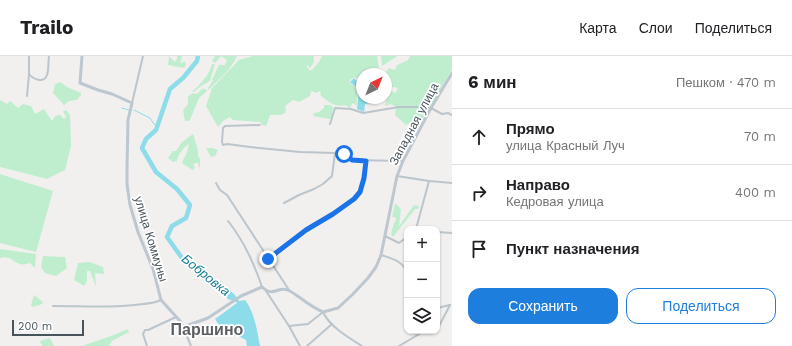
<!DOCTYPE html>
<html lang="ru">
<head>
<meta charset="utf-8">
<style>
	body { margin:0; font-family:"Work Sans",sans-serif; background:#f2f2f2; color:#202124 }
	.controls { position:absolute; right:12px; bottom:12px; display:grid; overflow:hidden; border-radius:8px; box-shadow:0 1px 3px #0004 }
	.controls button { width:36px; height:36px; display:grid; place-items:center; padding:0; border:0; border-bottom:1px solid #e0e0e0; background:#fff; color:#202124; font:20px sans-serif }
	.compass { position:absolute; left:356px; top:12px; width:36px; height:36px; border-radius:50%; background:#fff; box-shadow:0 1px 3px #0004; rotate:43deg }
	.scale { position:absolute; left:12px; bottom:10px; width:72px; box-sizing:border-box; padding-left:4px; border:2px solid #48545c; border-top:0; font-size:11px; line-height:14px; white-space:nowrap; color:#48545c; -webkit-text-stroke:3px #fff; paint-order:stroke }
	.stop { position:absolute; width:12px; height:12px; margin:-9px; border:3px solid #1a73e8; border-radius:50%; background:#fff }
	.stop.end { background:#1a73e8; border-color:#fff; box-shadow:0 1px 4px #0008 }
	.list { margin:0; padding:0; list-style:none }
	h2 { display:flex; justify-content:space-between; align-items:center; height:52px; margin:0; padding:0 16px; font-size:17px }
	h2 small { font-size:13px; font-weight:400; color:#757577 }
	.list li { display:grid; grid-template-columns:26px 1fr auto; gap:12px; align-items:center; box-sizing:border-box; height:56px; padding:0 16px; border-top:1px solid #e0e0e0 }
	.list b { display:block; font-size:15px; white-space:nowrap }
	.list p { margin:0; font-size:13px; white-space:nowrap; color:#757577 }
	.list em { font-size:13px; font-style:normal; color:#757577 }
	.actions { display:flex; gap:8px; padding:12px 16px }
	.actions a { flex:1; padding:9px 0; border:1px solid #1e7edd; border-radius:12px; text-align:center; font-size:14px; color:#1e7edd }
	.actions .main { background:#1e7edd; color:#fff }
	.icon { flex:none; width:22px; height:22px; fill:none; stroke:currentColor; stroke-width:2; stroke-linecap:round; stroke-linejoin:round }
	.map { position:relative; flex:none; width:452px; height:290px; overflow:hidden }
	header { display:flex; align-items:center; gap:24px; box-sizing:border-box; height:56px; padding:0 20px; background:#fff; border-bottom:1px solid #e0e0e0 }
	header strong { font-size:19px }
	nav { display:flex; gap:22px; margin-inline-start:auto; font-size:14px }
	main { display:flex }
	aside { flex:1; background:#fff }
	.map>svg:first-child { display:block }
	.green { fill:#bfeece }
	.water { fill:#8ddcea }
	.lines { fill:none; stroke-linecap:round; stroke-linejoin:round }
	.stream { stroke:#8ddcea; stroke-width:1 }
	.river { stroke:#8ddcea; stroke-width:4.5 }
	.street { stroke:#bbc5cc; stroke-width:2 }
	.secondary { stroke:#bcc7d0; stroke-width:3 }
	.route { stroke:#1a73e8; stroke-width:5 }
	.labels { text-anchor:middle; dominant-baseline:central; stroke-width:3.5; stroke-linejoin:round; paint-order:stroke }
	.street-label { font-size:12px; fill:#48545c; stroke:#fff }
	.water-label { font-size:13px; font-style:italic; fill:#107e90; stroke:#fff }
	.district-label { font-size:16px; font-weight:bold; fill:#5c6064; stroke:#fff }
</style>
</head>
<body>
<header>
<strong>Trailo</strong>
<nav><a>Карта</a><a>Слои</a><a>Поделиться</a></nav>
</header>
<main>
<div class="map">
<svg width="452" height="290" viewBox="0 0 452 290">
	<rect width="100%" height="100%" fill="#f2efef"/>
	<g class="green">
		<polygon points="169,0 175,6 177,3 177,0 182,0 180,7 185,6 186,8 184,12 168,9"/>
		<path d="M215 0H237C232 12 218 25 208 34V32L213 24H212L219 9H225L227 4 221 0 215 7 212 5Z"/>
		<path d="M253 0H314V6L310 12 308 10 306 9 309 14H312L319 6 322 0H377L379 13 374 18H362V24L360 25 355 21 351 23 349 26 358 33 356 51 354 47 352 48 350 52 345 49C335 52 328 45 321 40L320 35 316 37 311 35 310 40 299 46 293 44 285 50 286 53 285 57 281 59H270L268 65 266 70 262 69 260 66 233 64 230 61 223 65 218 71 206 50 212 32 216 28 239 4Z"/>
		<polygon points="381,0 397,0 396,1 382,10"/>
		<polygon points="410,0 452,0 452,13 424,63 420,62 406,69 395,59 396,51 391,48 385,50 387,35 390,34 395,37 398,33 395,31 386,32 386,18 384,18 389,12 395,14 397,9 408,4"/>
		<path d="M212 8H215L210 25 201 30 194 36H192C200 28 209 20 212 8Z"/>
		<polygon points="60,26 67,31 81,37 81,39 77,44 69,45 64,49 53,37 55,28"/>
		<path d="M202 33H206L207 35 199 42 190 64 188 65H185L183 54 188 48V41C191 38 193 36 197 38Z"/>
		<polygon points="0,44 7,48 10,45 18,52 23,48 31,50 35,58 44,53 52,65 55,60 60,59 64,63 66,61 63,55 66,54 70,59 71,90 65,114 47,123 0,111"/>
		<polygon points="324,49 330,49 333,51 332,62 329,63 313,60 314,57 319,56 324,52"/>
		<path d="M193 78 198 94V100L200 103V113L198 107H195L193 110 195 111 193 114 191 113 182 107 187 96 189 88C183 92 178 98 177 105L173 106 168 102 173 95H176L182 86Z"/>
		<polygon points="206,92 212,92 218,94 215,100 211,101"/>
		<polygon points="0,118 53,135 36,196 0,187"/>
		<polygon points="395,147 401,153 399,170 414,149 419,150 418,153 415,153 393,181 391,178 394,167 396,164 395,161 392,161"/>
		<path d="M0 193 36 198 35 212 30 207C27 208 23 209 20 208 11 205 11 199 0 202Z"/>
		<polygon points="43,200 65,201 67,212 56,220 45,217 41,211"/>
		<polygon points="90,206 103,211 104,218 95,217 96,231 90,215 87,215 87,225 84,230 74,224 78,207"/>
		<polygon points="34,239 43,246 42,248 33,251 31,249"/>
		<polygon points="128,273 129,276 112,285 109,290 82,290 111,280"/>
		<polygon points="50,282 54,290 42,290 40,285"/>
	</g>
	<g class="water">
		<polygon points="354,22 359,27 362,25 362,42 371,42 371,47 365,48 364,56 357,53 359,33 350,26"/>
		<path d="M217 223 235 239 239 245 245 244C255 257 257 275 260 290H247L246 284 238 280 225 278 215 263 237 247C234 244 232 245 228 243 222 239 220 232 214 228Z"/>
	</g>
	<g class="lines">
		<g class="stream">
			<polyline points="122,52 129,54"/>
			<polyline points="134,54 150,62 154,68 158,70"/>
		</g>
		<polyline class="river" points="198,0 197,5 183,22 170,33 156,74 146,83 142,92 156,116 177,133 190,149 186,162 172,170 167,181 182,202 200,217 215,225 218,228"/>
		<g class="street">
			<path d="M29 0V18C33 23 44 28 47 19 49 14 48 6 49 0"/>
			<polyline points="27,40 29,18"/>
			<polyline points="132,47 143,0"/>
			<polyline points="330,68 335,52 351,53 363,57 399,51 421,51 424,49 431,52 442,58 448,57 452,59"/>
			<polyline points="260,69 225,70 223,72 222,86 223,89 227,88 250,91 300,96 335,97 344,98 352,104 403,105"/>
			<polyline points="397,120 429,125 452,127"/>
			<polyline points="216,127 220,134 227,139 289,234"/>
			<polyline points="284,147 299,139 314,133 323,128 332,120 335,97"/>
			<path d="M228 165C244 185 254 207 262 231"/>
			<polyline points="416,173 429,125"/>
			<polyline points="437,176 452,177"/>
			<polyline points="385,180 399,187 407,181"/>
			<path d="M381 199C393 203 400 204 407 215"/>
			<polyline points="268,203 306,174 333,158 354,143 360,136 364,122 366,105"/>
			<polyline points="266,235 289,270 300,290"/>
			<path d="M53 250C80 250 106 252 134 249 143 248 153 248 161 244"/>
			<polyline points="437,252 450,249"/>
			<path d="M289 270 308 268 323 256C329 270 349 282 362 290"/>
			<polyline points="183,271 191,290"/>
			<polyline points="437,273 438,272 450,249"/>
			<polyline points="147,290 143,278 145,274 148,274 176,261"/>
			<polyline points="307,290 332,268"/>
			<polyline points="399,290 421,277 428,275"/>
		</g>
		<path class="secondary" d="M82 0 80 27 98 34 112 38 132 47 128 64 127 111V128L130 149 138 176 153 213 161 244 180 265 183 271 208 262 241 240 262 231C274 242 277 230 288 234 292 236 296 239 299 241 307 247 314 252 323 256L338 252 353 238 368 222 376 211 381 199 397 120 403 105 431 52 452 17"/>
	</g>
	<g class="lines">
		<polyline class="route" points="268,203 306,174 333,158 354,143 360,136 364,122 366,105 352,104 344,98"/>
	</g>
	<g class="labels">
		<g class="street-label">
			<text transform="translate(414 68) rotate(-62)">Западная улица</text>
			<text transform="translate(151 183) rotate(73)">улица Коммуны</text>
		</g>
		<g class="water-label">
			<text transform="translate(206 219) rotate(39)">Бобровка</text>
		</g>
		<g class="district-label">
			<text x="207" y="273">Паршино</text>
		</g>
	</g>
</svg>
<div class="controls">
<button>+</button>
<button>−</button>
<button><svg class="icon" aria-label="layers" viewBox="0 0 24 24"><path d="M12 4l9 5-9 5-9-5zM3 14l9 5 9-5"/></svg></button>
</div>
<svg class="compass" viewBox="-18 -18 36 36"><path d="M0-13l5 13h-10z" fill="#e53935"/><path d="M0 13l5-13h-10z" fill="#757577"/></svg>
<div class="scale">200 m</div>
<div class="stop" style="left:344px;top:98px"></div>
<div class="stop end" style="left:268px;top:203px"></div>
</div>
<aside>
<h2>6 мин<small>Пешком · 470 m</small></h2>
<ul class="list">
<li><svg class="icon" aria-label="ahead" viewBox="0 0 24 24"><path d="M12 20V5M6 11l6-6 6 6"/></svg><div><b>Прямо</b><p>улица Красный Луч</p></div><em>70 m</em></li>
<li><svg class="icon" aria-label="right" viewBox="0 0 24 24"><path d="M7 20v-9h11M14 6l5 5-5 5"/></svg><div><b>Направо</b><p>Кедровая улица</p></div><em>400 m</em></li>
<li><svg class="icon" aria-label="arrive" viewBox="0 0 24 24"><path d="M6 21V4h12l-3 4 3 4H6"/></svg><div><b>Пункт назначения</b></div></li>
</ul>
<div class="actions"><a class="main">Сохранить</a><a>Поделиться</a></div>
</aside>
</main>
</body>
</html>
